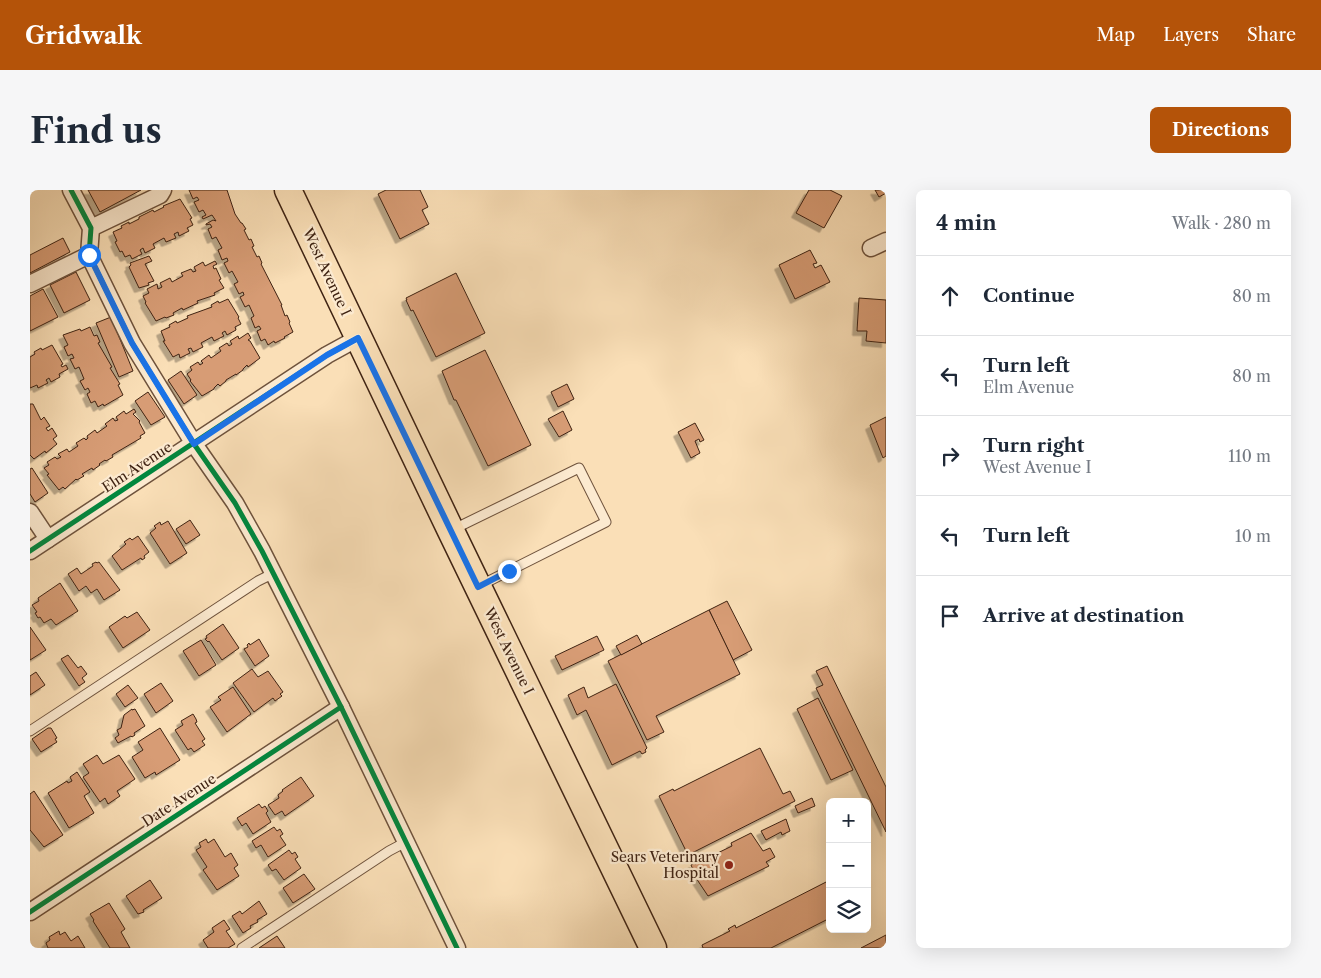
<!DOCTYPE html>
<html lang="en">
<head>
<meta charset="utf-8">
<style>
	body { margin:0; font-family:"Libre Caslon Text",serif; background:#f6f6f7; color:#1f2937 }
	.controls { position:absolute; right:15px; bottom:15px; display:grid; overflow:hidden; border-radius:8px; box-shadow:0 5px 20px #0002 }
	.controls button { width:45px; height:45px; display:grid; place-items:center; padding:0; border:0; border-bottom:1px solid #e0e1e3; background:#fff; color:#1f2937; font:25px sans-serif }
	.stop { position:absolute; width:15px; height:15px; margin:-11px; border:4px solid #1a73e8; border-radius:50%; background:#fff }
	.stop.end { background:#1a73e8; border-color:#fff; box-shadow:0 1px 5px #0008 }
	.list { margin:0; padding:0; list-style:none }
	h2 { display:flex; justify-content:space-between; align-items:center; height:65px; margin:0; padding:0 20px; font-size:21px }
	h2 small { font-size:16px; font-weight:400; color:#747a83 }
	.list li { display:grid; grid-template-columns:32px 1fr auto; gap:15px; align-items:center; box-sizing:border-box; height:80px; padding:0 20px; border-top:1px solid #e0e1e3 }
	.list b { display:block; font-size:19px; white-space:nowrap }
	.list p { margin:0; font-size:16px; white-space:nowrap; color:#747a83 }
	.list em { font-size:16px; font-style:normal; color:#747a83 }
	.icon { flex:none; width:28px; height:28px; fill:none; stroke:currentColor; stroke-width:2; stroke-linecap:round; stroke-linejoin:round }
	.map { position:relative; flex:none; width:856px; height:758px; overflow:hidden; border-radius:8px }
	header { display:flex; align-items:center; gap:30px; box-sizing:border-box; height:70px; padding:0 25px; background:#b45309; color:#fff }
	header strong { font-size:24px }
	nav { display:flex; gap:28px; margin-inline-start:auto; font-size:18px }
	.intro { display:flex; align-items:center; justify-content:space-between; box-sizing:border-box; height:120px; padding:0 30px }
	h1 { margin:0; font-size:35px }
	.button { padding:12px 22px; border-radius:8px; background:#b45309; color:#fff; font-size:18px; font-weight:700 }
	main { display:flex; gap:30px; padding:0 30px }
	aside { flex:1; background:#fff; border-radius:8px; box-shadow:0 5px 20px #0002 }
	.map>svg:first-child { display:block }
	.building { fill:#d79c74; stroke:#3f2313; filter:url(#shadow) }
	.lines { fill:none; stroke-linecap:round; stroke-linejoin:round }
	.service-casing { stroke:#6e523c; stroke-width:11 }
	.minor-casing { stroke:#6e523c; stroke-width:19 }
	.primary-casing { stroke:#3f2313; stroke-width:29 }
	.service { stroke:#fcead0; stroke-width:9 }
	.minor { stroke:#fcead0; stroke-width:16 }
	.primary { stroke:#fadfb7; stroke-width:26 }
	.cycleway-casing { stroke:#fcead0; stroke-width:8 }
	.cycleway { stroke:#00873e; stroke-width:5 }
	.route { stroke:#1a73e8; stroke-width:6 }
	.poi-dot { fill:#8f2418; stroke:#fcead0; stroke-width:2 }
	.labels { text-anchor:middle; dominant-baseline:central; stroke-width:4.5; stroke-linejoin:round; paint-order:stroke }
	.street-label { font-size:14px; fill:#3f2313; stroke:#fcead0 }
	.poi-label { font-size:14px; fill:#3f2313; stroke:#fcead0; text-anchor:end }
</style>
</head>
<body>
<header>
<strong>Gridwalk</strong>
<nav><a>Map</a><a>Layers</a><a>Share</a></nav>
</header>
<div class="intro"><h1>Find us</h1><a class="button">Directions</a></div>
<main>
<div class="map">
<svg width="856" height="758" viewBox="0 0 856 758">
	<defs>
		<filter id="shadow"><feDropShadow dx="-4.5" dy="4.5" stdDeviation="0" flood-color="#0004"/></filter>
	</defs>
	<rect width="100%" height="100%" fill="#fadfb7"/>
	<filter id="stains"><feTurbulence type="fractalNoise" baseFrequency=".004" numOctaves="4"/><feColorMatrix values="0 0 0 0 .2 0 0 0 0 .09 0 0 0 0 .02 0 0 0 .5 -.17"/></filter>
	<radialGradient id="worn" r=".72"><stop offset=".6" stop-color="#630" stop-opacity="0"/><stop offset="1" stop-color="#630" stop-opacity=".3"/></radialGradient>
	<g class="building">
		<polygon points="58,0 111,0 70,22"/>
		<polygon points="159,0 197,0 205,24 211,33 212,33 216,39 214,40 219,50 221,49 224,56 222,57 227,67 229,66 232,73 231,74 252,115 251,115 255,126 257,125 260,132 259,133 263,142 254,147 255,148 245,153 244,151 238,155 235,149 231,151 227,141 231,139 229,136 225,138 221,128 224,126 219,115 215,117 210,107 214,105 213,102 209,104 204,94 208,92 202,81 199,83 194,73 198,71 197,68 192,70 188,60 192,58 186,47 182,49 178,39 182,37 180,34 176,35 176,34 183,30 186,31 182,25 173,29 172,27 176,25 173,20 169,22 164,12 169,10 167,7 163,9"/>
		<polygon points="356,0 390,0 398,17 392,20 399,34 370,49 348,4"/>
		<polygon points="779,0 800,0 812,6 794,38 766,23"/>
		<polygon points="845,0 856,0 856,3 849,7"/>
		<polygon points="150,9 162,28 160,29 163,35 157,38 159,41 149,46 148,42 144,44 146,48 136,52 134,48 123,54 125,58 115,63 113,58 110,60 112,64 102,69 100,65 95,67 92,61 90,62 85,52 87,51 83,42 92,38 91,36 99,32 99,34 109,29 109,27 123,20 124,22 134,17 133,16"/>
		<polygon points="33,48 40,62 0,83 0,65"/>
		<polygon points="780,60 787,73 783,74 785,78 791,75 800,92 765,109 749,75"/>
		<polygon points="119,66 122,71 115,74 124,91 118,93 119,95 109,98 99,77 101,75 100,73"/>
		<polygon points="185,71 187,74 183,76 184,79 186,78 191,89 189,90 194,98 184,103 185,105 167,111 168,113 153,120 152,118 143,123 144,125 136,128 135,127 126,131 115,113 116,112 113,106 119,103 117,99 127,94 128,99 132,97 130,93 140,88 142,92 153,86 151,83 161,79 163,82 166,81 164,77 173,72 175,76"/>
		<polygon points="46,82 60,110 34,123 20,95"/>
		<polygon points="426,83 455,143 406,167 383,120 381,121 376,110 377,110 376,108"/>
		<polygon points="13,99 28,127 0,141 0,106"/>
		<polygon points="829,108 856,110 856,153 836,151 837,141 827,141"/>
		<polygon points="198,109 209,127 208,128 211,134 205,137 206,140 197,145 195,141 192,143 194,146 184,151 182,147 171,153 173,157 163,162 161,158 158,159 160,163 150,168 149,164 143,167 133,151 135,151 131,141 140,137 139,135 146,131 147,133 158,128 157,126 182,117 181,115 188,111 189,113"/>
		<polygon points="81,127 103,181 89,187 66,133"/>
		<polygon points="60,137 64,146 67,145 70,152 68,153 82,177 80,178 90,194 88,195 93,205 74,216 73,214 68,217 65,211 61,213 57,204 60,202 58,198 55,200 50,191 54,189 49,177 45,179 40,169 44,168 42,164 38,166 34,157 38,155 33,145 50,139 51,141"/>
		<polygon points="218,143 221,148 218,150 220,151 230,168 218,177 217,175 213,179 213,180 206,185 206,184 196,190 196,191 190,196 188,194 184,198 184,199 172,206 160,191 161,190 157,184 162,180 160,177 168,172 170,175 173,173 171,171 179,165 181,168 191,161 189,158 197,153 199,156 202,154 200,151 208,146 209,149"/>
		<polygon points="22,155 33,174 31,175 32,177 36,175 38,179 29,184 30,187 21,192 19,188 16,190 18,193 8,198 7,195 0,198 0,167 5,164 4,162 11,158 12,160"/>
		<polygon points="455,160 501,255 458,276 426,210 424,210 412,181"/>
		<polygon points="151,181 167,205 154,214 138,190"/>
		<polygon points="537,194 544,209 528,217 521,202"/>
		<polygon points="118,202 135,227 121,235 105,211"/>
		<polygon points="0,214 3,214 11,230 14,227 20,236 16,238 18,241 22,238 27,246 23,249 27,254 16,263 15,261 4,269 0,265"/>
		<polygon points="104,219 106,222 103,224 110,231 109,232 115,243 110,246 111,248 82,265 83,267 76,271 75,270 69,274 70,275 63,280 62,278 52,284 54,286 47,290 46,289 35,299 33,297 29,300 17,285 19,284 14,278 19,275 17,272 25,267 27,269 31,267 28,264 37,259 39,262 48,256 46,253 54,248 56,250 58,248 57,246 65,240 67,243 77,236 75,234 83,228 85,231 88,230 86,227 94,221 96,224"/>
		<polygon points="533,221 542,240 529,247 518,229"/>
		<polygon points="856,227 856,266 853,268 840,235"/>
		<polygon points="665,233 674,250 670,252 669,249 665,251 670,263 661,268 648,242"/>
		<polygon points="2,278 18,303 5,312 0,304 0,279"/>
		<polygon points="160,330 170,345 156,354 146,339"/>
		<polygon points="138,331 157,363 140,374 120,343 126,338 124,336 130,332 131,335"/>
		<polygon points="108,346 119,362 114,366 115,368 112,370 111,368 92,380 82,366 96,354 94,352 100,348 102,350"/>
		<polygon points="66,372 67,373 69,372 90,400 74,410 67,399 61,403 56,396 49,401 38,384 47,378 51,384 63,376 62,374"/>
		<polygon points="30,393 48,421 26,435 21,429 14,433 10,427 8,428 5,423 7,422 2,415 9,411 8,408"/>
		<polygon points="697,411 722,460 703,470 679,420"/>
		<polygon points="679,420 710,484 626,526 634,542 617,550 578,471"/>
		<polygon points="107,422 120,440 93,458 79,437 95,426 97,428"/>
		<polygon points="193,434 209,458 192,470 179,451 178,452 175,449 177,448 176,446"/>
		<polygon points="0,437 16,460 0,470"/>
		<polygon points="607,445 612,454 591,465 586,456"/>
		<polygon points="567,446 574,460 532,480 525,466"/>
		<polygon points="229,449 239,466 225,476 214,459 218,457 217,455 219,453 220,455"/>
		<polygon points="171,450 186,475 169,486 153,461"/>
		<polygon points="38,465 48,478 51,476 57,484 52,488 55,492 49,496 31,469"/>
		<polygon points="797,476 856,597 856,642 786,498 793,495 786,481"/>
		<polygon points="222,479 228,487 238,481 253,502 250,504 252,506 245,511 243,508 224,522 203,493"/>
		<polygon points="6,482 15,495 0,505 0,486"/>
		<polygon points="131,493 143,511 126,523 114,504"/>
		<polygon points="586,494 617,558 615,560 616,562 612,564 610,561 582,575 556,520 547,525 538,505 554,497 558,508"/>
		<polygon points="98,495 108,508 95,517 86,504"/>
		<polygon points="203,497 221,524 197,542 180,517 191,510 188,507"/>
		<polygon points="788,508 823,580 801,590 767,519"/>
		<polygon points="102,519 102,520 105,519 115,536 104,543 105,545 102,547 101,546 88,553 85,548 89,545 87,540 91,538 94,525"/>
		<polygon points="163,524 166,529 167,532 165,533 175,549 172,551 175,555 164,562 161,558 158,560 145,540 153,535 151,531"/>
		<polygon points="18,538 21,538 27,548 25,549 27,552 11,562 2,549"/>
		<polygon points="130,538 150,570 126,585 125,582 115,588 102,567 113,560 108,552"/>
		<polygon points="730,558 753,604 760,601 765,611 658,665 629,606 643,599 644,601"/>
		<polygon points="67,565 73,574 89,565 105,589 87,601 90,606 78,614 75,608 70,612 53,587 59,583 53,574"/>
		<polygon points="47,582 60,602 54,606 64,623 39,638 18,603 37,591 38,593 42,591 40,587"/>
		<polygon points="271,587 284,606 255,626 252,621 245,625 238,615 249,608 248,605 253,601 252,600"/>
		<polygon points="4,601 33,645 14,657 0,640 0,604"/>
		<polygon points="782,608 785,616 768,623 765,616"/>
		<polygon points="229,614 232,618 235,616 238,621 236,623 241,632 223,644 216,633 212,636 207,628"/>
		<polygon points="756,629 760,641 752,645 751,642 736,650 731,641"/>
		<polygon points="244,637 247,641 250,639 253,644 250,646 256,655 238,667 231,655 226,658 222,651"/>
		<polygon points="721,643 733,661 740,658 745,667 736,672 739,676 678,706 668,691 661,675 664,673 665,674 702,656 701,653"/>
		<polygon points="176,649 178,653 184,649 195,667 201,663 208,675 204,678 209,686 187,700 173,680 177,677 166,660 171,657 169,653"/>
		<polygon points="259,660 262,664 265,662 268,667 265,669 271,678 254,690 246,679 242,681 238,675"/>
		<polygon points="274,684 285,699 263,713 253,698"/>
		<polygon points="120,690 132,708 113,720 114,722 108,724 96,706"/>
		<polygon points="800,690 800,728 741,758 673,758 672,755 700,741 698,739 705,735 706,738"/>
		<polygon points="229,711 237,724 227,730 228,732 220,736 221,738 213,743 202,726 210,721 212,724"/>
		<polygon points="79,713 95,739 91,742 100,758 80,758 63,731 64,730 60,724"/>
		<polygon points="194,730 200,739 196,741 205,754 198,758 178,758 173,750 184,742 182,738"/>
		<polygon points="29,741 30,745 35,742 41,751 48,746 55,758 18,758 16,753 20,750 19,747"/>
		<polygon points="856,745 856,758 831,758"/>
		<polygon points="247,746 255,758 229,758"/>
	</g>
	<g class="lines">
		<g class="service-casing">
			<g id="service">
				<polyline points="424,339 549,278 576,332 451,395"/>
				<polyline points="0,541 228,391 244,383"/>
				<polyline points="212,758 359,661 376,652"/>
			</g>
		</g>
		<g class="minor-casing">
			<g id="minor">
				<polyline points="41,0 61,38 59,65 102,153 164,254 205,313 232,361 311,517 427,758"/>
				<polyline points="61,38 130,5 133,0"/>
				<polyline points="841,58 856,51"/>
				<polyline points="0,94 59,65"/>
				<polyline points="0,322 18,349"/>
				<polyline points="0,361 297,165 328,148"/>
				<polyline points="0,722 311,517"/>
			</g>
		</g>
		<g class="primary-casing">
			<polyline id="primary" points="258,0 421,341 623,758"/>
		</g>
		<use href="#service" class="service"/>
		<use href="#minor" class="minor"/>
		<use href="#primary" class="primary"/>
		<g class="cycleway-casing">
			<g id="cycleway">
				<polyline points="41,0 61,38 59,65 102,153 164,254 205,313 232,361 311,517 427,758"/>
				<polyline points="0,361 297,165 328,148"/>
				<polyline points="0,722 311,517"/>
			</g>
		</g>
		<use href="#cycleway" class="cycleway"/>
	</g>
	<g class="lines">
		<polyline class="route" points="59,65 102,153 164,254 297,165 328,148 448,397 479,381"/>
	</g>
	<circle class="poi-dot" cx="699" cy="675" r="5"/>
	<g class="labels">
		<g class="street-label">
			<text transform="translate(297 82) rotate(65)">West Avenue I</text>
			<text transform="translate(107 277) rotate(-33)">Elm Avenue</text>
			<text transform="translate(479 461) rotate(64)">West Avenue I</text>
			<text transform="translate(149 610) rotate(-33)">Date Avenue</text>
		</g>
		<g class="poi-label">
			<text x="689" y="667">Sears Veterinary<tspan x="689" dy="16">Hospital</tspan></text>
		</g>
	</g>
	<rect width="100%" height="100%" filter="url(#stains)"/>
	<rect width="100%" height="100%" fill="url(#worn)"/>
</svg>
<div class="controls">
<button>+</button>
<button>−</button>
<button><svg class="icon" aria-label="layers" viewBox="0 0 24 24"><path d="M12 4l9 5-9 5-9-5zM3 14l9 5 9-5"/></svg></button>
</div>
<div class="stop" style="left:59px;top:65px"></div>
<div class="stop end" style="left:479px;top:381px"></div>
</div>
<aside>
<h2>4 min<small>Walk · 280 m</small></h2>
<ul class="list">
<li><svg class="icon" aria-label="ahead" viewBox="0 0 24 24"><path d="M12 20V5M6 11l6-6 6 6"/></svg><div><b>Continue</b></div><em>80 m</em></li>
<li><svg class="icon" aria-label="left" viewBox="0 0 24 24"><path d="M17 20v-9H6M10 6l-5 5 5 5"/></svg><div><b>Turn left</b><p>Elm Avenue</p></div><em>80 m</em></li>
<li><svg class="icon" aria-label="right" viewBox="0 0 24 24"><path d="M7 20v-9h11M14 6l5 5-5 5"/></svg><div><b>Turn right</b><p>West Avenue I</p></div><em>110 m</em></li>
<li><svg class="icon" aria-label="left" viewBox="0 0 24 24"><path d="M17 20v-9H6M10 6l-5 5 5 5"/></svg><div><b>Turn left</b></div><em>10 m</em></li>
<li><svg class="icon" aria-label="arrive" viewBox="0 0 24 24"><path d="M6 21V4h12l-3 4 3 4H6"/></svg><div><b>Arrive at destination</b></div></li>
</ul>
</aside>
</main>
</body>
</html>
